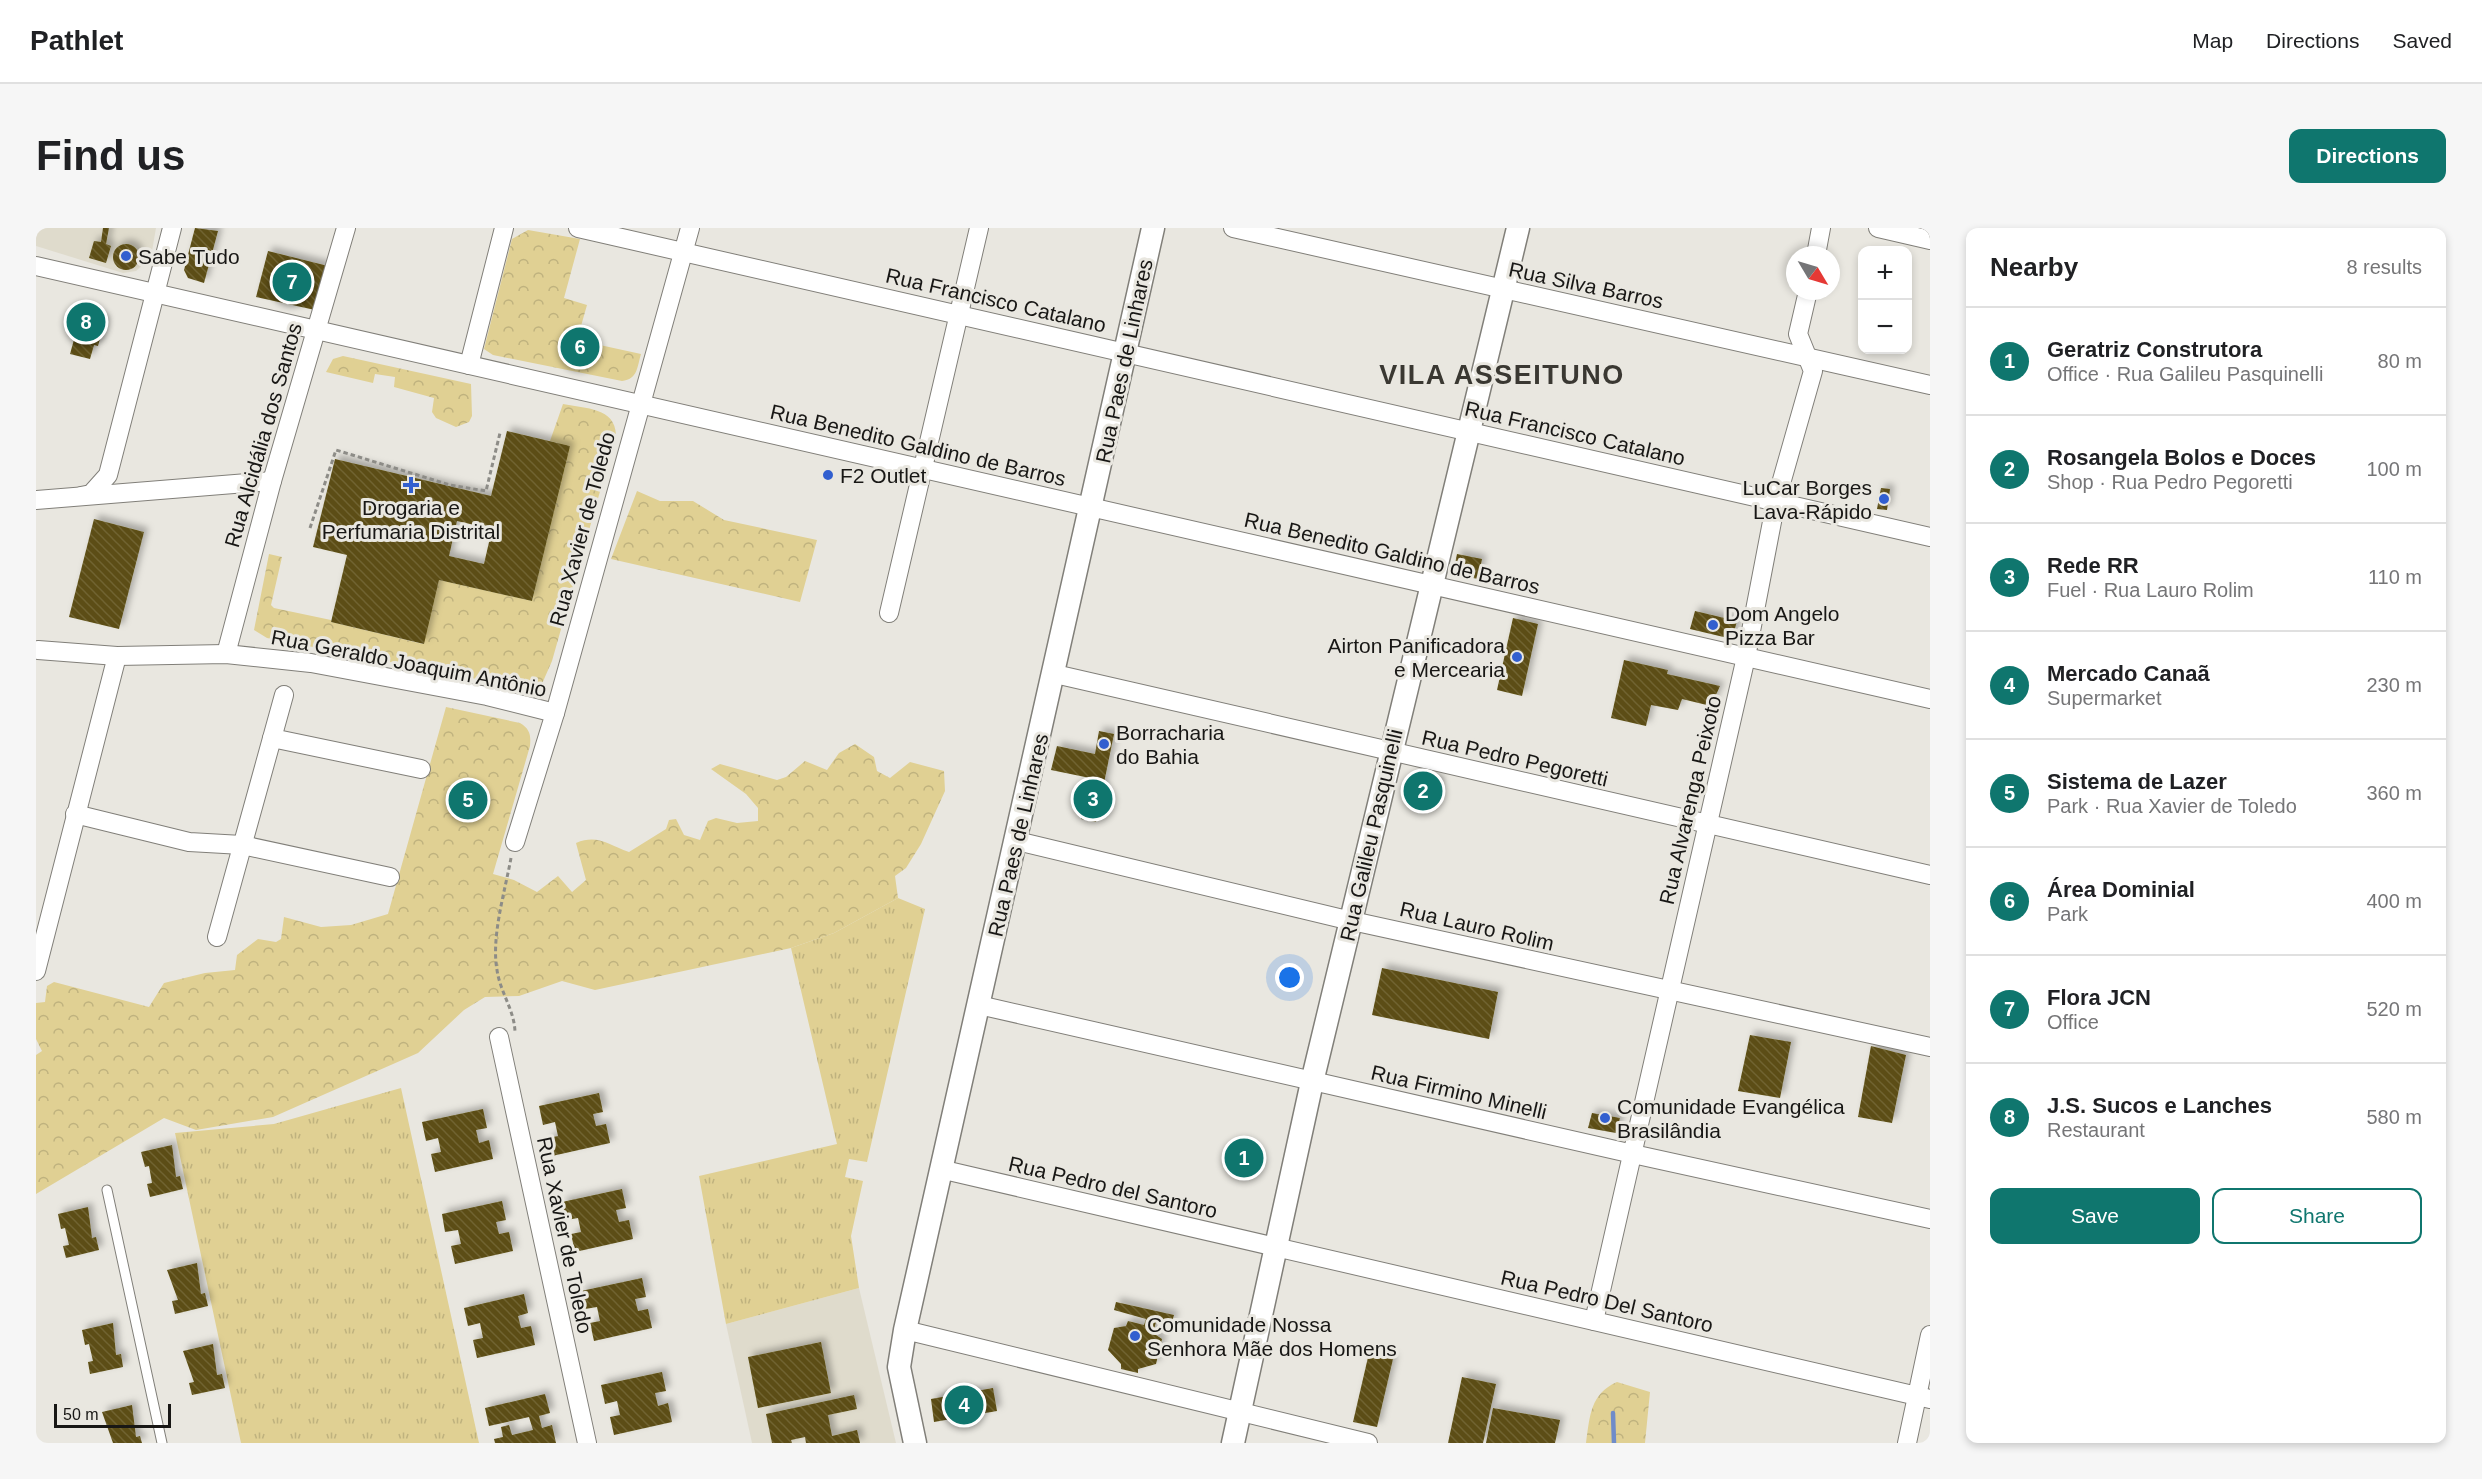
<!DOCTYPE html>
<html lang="en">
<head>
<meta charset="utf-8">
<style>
	body { margin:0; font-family:Helvetica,sans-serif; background:#f6f6f6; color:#202124 }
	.controls { position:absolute; right:18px; top:18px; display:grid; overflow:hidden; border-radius:12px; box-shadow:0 3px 9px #0003 }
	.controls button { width:54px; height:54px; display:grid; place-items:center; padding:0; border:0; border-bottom:2px solid #e0e0e0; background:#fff; color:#202124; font:30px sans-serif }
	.compass { position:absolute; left:1750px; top:18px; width:54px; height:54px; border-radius:50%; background:#fff; box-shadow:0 3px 9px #0003; rotate:128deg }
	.scale { position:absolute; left:18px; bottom:15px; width:117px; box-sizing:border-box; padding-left:6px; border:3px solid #181715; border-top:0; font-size:16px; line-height:21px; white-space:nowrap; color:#181715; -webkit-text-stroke:4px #e9e7e0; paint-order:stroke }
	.you { position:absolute; left:1254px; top:750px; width:21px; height:21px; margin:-15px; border:4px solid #fff; border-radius:50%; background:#1a73e8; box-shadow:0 0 0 9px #1a73e833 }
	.badge { display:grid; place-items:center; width:39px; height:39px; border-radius:50%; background:#0f766e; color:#fff; font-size:20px; font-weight:700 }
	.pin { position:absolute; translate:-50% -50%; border:3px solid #fff; box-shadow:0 2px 6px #0006 }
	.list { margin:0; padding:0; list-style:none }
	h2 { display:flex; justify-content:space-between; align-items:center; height:78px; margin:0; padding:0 24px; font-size:26px }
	h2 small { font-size:20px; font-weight:400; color:#757577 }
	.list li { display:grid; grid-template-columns:39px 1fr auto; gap:18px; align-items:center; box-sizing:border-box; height:108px; padding:0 24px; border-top:2px solid #e0e0e0 }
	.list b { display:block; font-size:22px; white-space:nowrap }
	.list p { margin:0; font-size:20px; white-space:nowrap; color:#757577 }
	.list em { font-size:20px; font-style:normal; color:#757577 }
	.actions { display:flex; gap:12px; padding:18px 24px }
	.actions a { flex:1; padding:14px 0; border:2px solid #0f766e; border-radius:12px; text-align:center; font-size:21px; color:#0f766e }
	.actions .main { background:#0f766e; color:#fff }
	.map { position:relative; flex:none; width:1894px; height:1215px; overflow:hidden; border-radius:12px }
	header { display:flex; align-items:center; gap:36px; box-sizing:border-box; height:84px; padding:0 30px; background:#fff; border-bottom:2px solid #e0e0e0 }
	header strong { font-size:28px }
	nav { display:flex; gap:33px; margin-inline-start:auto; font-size:21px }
	.intro { display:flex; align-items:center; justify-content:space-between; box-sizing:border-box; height:144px; padding:0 36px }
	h1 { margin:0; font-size:42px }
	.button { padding:15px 27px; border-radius:12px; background:#0f766e; color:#fff; font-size:21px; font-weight:700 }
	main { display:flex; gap:36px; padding:0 36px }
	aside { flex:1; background:#fff; border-radius:12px; box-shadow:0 3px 9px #0003 }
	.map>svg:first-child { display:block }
	.built { fill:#dfdbcc }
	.grass { fill:url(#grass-tufts) }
	.forest { fill:url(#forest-crowns) }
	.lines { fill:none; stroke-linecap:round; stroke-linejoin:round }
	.stream { stroke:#6f8cc9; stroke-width:4.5 }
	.building { fill:url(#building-back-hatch); fill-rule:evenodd; filter:url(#shadow) }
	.service-casing { stroke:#817f79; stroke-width:11 }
	.minor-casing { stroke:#817f79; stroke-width:20 }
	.tertiary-casing { stroke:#817f79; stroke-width:25 }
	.path { stroke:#8d8c87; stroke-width:3; stroke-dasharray:4.5 3; stroke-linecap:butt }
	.service { stroke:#fff; stroke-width:9 }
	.minor { stroke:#fff; stroke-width:18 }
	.tertiary { stroke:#fff; stroke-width:22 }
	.poi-dot { fill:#325fcf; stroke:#e9e7e0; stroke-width:2 }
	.labels { text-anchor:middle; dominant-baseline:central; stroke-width:6; stroke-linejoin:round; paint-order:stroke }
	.poi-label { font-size:21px; fill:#181715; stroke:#e9e7e0; text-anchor:start }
	.street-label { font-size:21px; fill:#181715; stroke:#e9e7e0 }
	.district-label { font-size:27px; font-weight:bold; letter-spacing:1.5px; fill:#3a3832; stroke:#e9e7e0 }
</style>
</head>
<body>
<header>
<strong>Pathlet</strong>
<nav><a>Map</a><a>Directions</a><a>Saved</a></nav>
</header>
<div class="intro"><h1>Find us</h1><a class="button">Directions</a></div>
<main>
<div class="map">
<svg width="1894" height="1215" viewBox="0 0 1894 1215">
	<defs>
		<pattern id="grass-tufts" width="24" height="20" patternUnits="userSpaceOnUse" patternTransform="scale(1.5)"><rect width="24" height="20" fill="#e0d093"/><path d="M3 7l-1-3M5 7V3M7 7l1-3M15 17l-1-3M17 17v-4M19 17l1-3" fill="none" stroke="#bfb27e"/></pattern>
		<pattern id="forest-crowns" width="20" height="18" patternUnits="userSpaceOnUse" patternTransform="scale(1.5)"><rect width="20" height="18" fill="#e0d093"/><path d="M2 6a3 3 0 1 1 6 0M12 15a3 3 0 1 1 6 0" fill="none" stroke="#bfb27e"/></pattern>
		<pattern id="building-back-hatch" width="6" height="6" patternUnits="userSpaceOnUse" patternTransform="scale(1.5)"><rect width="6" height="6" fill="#5c4e12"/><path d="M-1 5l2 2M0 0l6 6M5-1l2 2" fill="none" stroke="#6f6333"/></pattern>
		<filter id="shadow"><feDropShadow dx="4.5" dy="-4.5" stdDeviation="3" flood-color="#0004"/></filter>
	</defs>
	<rect width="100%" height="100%" fill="#e9e7e0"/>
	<g class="built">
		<polygon points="0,0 120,0 115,29 100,43 87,45 0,18"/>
		<polygon points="823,1060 860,1215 716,1215 690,1096"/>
	</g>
	<g class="grass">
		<polygon points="862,670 889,681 831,934 813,931 809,949 827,953 815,1008 823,1060 690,1096 663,948 801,916 755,720 798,705"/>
		<polygon points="365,860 443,1215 205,1215 139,905 238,896"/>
	</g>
	<g class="forest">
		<path d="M492 2 544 11 528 70 551 77 541 112 605 126C601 139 602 151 586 153L457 127 448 121 476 11Z"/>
		<polygon points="307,128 435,156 436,188 433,194 420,199 400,190 396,184 398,170 358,159 359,149 339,146 337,155 290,144 297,131"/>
		<path d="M527 176C550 181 579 179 580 207L516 433 505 458 497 462 231 410 218 402 233 326 246 329 235 377 238 380 295 392V394L387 416 403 352 496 373 533 218 514 213Z"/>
		<polygon points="601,263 624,273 657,273 688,292 781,312 764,374 575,331"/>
		<path d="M410 479 484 495C494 501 495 507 494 518L457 646 478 652 501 664 522 648 536 664 550 652 540 615C562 606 572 617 593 624L630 601 633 592 640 591 648 607 664 612 672 593 680 590 701 595 722 593V580L710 566 675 541 684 536 741 552 750 549 769 533 791 542 803 525 819 516 838 529 841 543 854 550 874 534 908 543 909 563 885 616 870 640 859 648 862 670 798 705 755 720 559 762 526 753 483 768 449 769 428 782 382 825 237 889 160 902 128 890 0 966V827L6 823 0 811V775L9 774 11 758 18 754 113 779 128 755 169 745 199 742 201 727 222 711 240 714 245 711 248 689 285 699 315 697 352 686Z"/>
		<path d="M1581 1154 1614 1164 1609 1215H1550C1554 1188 1554 1166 1581 1154Z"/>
	</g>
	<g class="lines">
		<polyline class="stream" points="1577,1185 1578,1215"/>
	</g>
	<g class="building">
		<polygon points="67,0 73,0 70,16 75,18 70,35 53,30 58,13 65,14"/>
		<polygon points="159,0 182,3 168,55 152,50 148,42"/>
		<circle cx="90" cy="29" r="13"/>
		<polygon points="232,23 292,38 279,82 220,69"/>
		<polygon points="50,87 69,92 62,118 58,117 54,131 34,126 41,101 46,102"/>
		<path d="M471 203 534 218 496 373 403 352 388 416 295 394 311 327 277 319 299 231 455 268ZM421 293 456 301 448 336 413 328Z"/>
		<polygon points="1845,260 1854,261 1851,282 1841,281"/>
		<polygon points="58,291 108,304 83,401 33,389"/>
		<polygon points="1421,326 1446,331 1442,351 1417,346"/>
		<polygon points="1659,383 1701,393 1696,411 1654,401"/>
		<polygon points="1477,390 1502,396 1486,468 1461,462"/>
		<polygon points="1588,432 1632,442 1631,446 1684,458 1675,478 1646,471 1642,482 1615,477 1610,498 1575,490"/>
		<polygon points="1063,503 1078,506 1060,594 1045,591 1054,550 1015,542 1021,518 1059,526"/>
		<polygon points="1382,548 1404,552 1399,576 1371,571 1374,556 1381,552"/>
		<polygon points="1346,740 1462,764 1453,811 1336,787"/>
		<polygon points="1714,807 1755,814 1744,870 1702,863"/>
		<polygon points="1835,818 1870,827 1856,895 1822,889"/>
		<polygon points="563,865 567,884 557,886 560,898 570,896 574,915 516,928 512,910 522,908 519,894 507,897 503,878"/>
		<polygon points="447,881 451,900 440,902 443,915 453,912 457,931 399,944 395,926 405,924 402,910 390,913 386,894"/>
		<polygon points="1556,885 1584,890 1580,905 1552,900"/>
		<polygon points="136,917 140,949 144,948 147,961 114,969 111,956 116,955 113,938 109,939 105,924"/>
		<polygon points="586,961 590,980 580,982 583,994 593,992 597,1011 539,1024 535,1006 545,1004 542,990 530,992 526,974"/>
		<polygon points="466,973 470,992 460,994 463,1006 473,1004 477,1023 419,1036 415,1018 425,1016 422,1002 409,1004 406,986"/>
		<polygon points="52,979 56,1010 60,1009 63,1022 30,1030 27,1018 33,1017 29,1000 25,1001 22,986"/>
		<polygon points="161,1035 165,1066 169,1065 172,1078 139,1086 136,1073 142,1072 131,1042"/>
		<polygon points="606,1050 610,1069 599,1071 602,1083 612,1081 616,1100 558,1113 554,1095 564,1093 561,1079 549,1081 545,1063"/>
		<polygon points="488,1066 492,1085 482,1088 485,1100 495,1098 499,1117 441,1130 437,1112 447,1110 444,1095 432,1098 428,1080"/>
		<polygon points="1080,1074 1138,1087 1135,1097 1120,1094 1117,1105 1126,1111 1120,1136 1102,1141 1102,1145 1085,1141 1085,1136 1072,1122 1078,1100 1090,1098 1092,1093 1108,1097 1110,1091 1078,1082"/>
		<polygon points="77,1095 80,1127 85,1126 87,1139 54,1146 52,1134 57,1133 53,1116 49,1117 46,1102"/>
		<polygon points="785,1114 795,1165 722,1180 712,1129"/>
		<polygon points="177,1116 181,1147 186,1146 189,1160 156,1167 153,1155 158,1154 147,1123"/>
		<polygon points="1333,1125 1357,1131 1341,1199 1317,1194"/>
		<polygon points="626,1144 630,1163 619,1165 622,1178 632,1175 636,1194 578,1207 574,1189 584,1187 581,1173 569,1176 565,1157"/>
		<polygon points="1426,1149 1460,1156 1447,1215 1412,1215"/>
		<polygon points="957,1160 961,1183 898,1194 895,1171"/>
		<polygon points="509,1166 514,1185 503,1188 506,1200 516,1197 520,1215 459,1215 458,1211 467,1209 465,1199 473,1197 476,1207 497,1202 493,1189 453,1198 449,1180"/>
		<polygon points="818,1167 821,1181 792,1187 796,1208 821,1202 824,1215 770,1215 769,1209 755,1212 756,1215 736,1215 730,1186"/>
		<polygon points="96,1177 100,1209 104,1208 106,1215 77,1215 66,1184"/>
		<polygon points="1457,1180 1524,1192 1519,1215 1450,1215"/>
	</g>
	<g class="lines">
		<g class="service-casing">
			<polyline id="service" points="71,962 126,1215"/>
		</g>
		<g class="minor-casing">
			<g id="minor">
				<polyline points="542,0 1894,309"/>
				<polyline points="1197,0 1894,157"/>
				<polyline points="1842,0 1894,12"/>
				<polyline points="1780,27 1785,0"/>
				<polyline points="0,38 1894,471"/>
				<polyline points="433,137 468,0"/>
				<polyline points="45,268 55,266 72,247 136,0"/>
				<polyline points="0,272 236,253"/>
				<polyline points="853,385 943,0"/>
				<polyline points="2,422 81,428 190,426 275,435 451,468 519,485"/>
				<polyline points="190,426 236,253 310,0"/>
				<polyline points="1019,446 1894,647"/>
				<polyline points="236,510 385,541"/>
				<polyline points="39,586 153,614 206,617 354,649"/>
				<polyline points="981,613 1307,691 1894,819"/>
				<polyline points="479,614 519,485 654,0"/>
				<polyline points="181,709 248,467"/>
				<polyline points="0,743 81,428"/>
				<polyline points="943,777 1597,926 1894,991"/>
				<polyline points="463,809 551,1215"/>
				<polyline points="904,941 1894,1171"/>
				<polyline points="1558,1093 1710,429 1740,273 1777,143 1762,106 1772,63"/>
				<polyline points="869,1102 1332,1215"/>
				<polyline points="1871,1215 1894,1107"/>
			</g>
		</g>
		<g class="tertiary-casing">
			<g id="tertiary">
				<polyline points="879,1215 863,1139 869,1102 1117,0"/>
				<polyline points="1197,1215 1276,854 1482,0"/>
			</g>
		</g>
		<g class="path">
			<polyline points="274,300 300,222 414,257 450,263 464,205"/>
			<path d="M475 630C469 663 455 709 461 742 464 764 479 783 479 805"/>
		</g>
		<use href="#service" class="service"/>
		<use href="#minor" class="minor"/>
		<use href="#tertiary" class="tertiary"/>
	</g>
	<g class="poi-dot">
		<circle cx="90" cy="28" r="6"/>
		<circle cx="792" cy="247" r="6"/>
		<path d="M372 248h6v6h6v6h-6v6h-6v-6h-6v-6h6z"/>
		<circle cx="1848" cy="271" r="6"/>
		<circle cx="1677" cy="397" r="6"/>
		<circle cx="1481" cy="429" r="6"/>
		<circle cx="1068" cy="516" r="6"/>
		<circle cx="1569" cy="890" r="6"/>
		<circle cx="1099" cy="1108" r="6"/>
	</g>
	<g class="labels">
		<g class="poi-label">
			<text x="102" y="28">Sabe Tudo</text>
			<text x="804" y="247">F2 Outlet</text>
			<text x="1836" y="259" text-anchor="end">LuCar Borges<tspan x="1836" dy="24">Lava-Rápido</tspan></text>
			<text x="375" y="279" text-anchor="middle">Drogaria e<tspan x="375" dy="24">Perfumaria Distrital</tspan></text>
			<text x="1689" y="385">Dom Angelo<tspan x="1689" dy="24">Pizza Bar</tspan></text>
			<text x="1469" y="417" text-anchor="end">Airton Panificadora<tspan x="1469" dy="24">e Mercearia</tspan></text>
			<text x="1080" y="504">Borracharia<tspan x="1080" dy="24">do Bahia</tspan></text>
			<text x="1581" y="878">Comunidade Evangélica<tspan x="1581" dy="24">Brasilândia</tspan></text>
			<text x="1111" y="1096">Comunidade Nossa<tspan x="1111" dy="24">Senhora Mãe dos Homens</tspan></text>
		</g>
		<g class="street-label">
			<text transform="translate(1550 57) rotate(12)">Rua Silva Barros</text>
			<text transform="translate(960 72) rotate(13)">Rua Francisco Catalano</text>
			<text transform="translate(1088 133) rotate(-78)">Rua Paes de Linhares</text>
			<text transform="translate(1539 205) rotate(13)">Rua Francisco Catalano</text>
			<text transform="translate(227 207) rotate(-74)">Rua Alcidália dos Santos</text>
			<text transform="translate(882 217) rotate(13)">Rua Benedito Galdino de Barros</text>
			<text transform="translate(546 301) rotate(-75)">Rua Xavier de Toledo</text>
			<text transform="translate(1356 325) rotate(13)">Rua Benedito Galdino de Barros</text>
			<text transform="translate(373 435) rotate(11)">Rua Geraldo Joaquim Antônio</text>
			<text transform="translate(1479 530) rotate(13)">Rua Pedro Pegoretti</text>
			<text transform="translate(1654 572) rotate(-77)">Rua Alvarenga Peixoto</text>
			<text transform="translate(982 607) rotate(-77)">Rua Paes de Linhares</text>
			<text transform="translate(1335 607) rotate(-77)">Rua Galileu Pasquinelli</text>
			<text transform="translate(1441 698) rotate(13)">Rua Lauro Rolim</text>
			<text transform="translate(1423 864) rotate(13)">Rua Firmino Minelli</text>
			<text transform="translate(1077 959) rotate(13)">Rua Pedro del Santoro</text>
			<text transform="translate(529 1007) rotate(78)">Rua Xavier de Toledo</text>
			<text transform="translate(1571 1073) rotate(13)">Rua Pedro Del Santoro</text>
		</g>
		<g class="district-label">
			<text x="1466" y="147">VILA ASSEITUNO</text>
		</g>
	</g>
</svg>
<div class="controls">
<button>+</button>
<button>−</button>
</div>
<svg class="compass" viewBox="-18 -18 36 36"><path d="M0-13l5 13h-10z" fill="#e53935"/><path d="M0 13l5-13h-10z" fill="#757577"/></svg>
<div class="scale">50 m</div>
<div class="you"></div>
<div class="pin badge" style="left:1208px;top:930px">1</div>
<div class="pin badge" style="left:1387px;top:563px">2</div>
<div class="pin badge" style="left:1057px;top:571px">3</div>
<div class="pin badge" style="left:928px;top:1177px">4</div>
<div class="pin badge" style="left:432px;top:572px">5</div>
<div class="pin badge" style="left:544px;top:119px">6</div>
<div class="pin badge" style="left:256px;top:54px">7</div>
<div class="pin badge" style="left:50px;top:94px">8</div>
</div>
<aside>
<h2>Nearby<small>8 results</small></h2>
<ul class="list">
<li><span class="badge">1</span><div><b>Geratriz Construtora</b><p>Office · Rua Galileu Pasquinelli</p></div><em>80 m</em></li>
<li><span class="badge">2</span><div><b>Rosangela Bolos e Doces</b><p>Shop · Rua Pedro Pegoretti</p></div><em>100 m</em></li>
<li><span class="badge">3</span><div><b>Rede RR</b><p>Fuel · Rua Lauro Rolim</p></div><em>110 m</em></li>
<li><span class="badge">4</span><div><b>Mercado Canaã</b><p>Supermarket</p></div><em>230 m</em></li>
<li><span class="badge">5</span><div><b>Sistema de Lazer</b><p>Park · Rua Xavier de Toledo</p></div><em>360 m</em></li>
<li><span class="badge">6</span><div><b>Área Dominial</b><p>Park</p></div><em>400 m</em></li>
<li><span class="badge">7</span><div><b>Flora JCN</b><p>Office</p></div><em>520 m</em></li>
<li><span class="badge">8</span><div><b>J.S. Sucos e Lanches</b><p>Restaurant</p></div><em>580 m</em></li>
</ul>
<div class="actions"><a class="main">Save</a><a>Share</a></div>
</aside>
</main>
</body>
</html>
